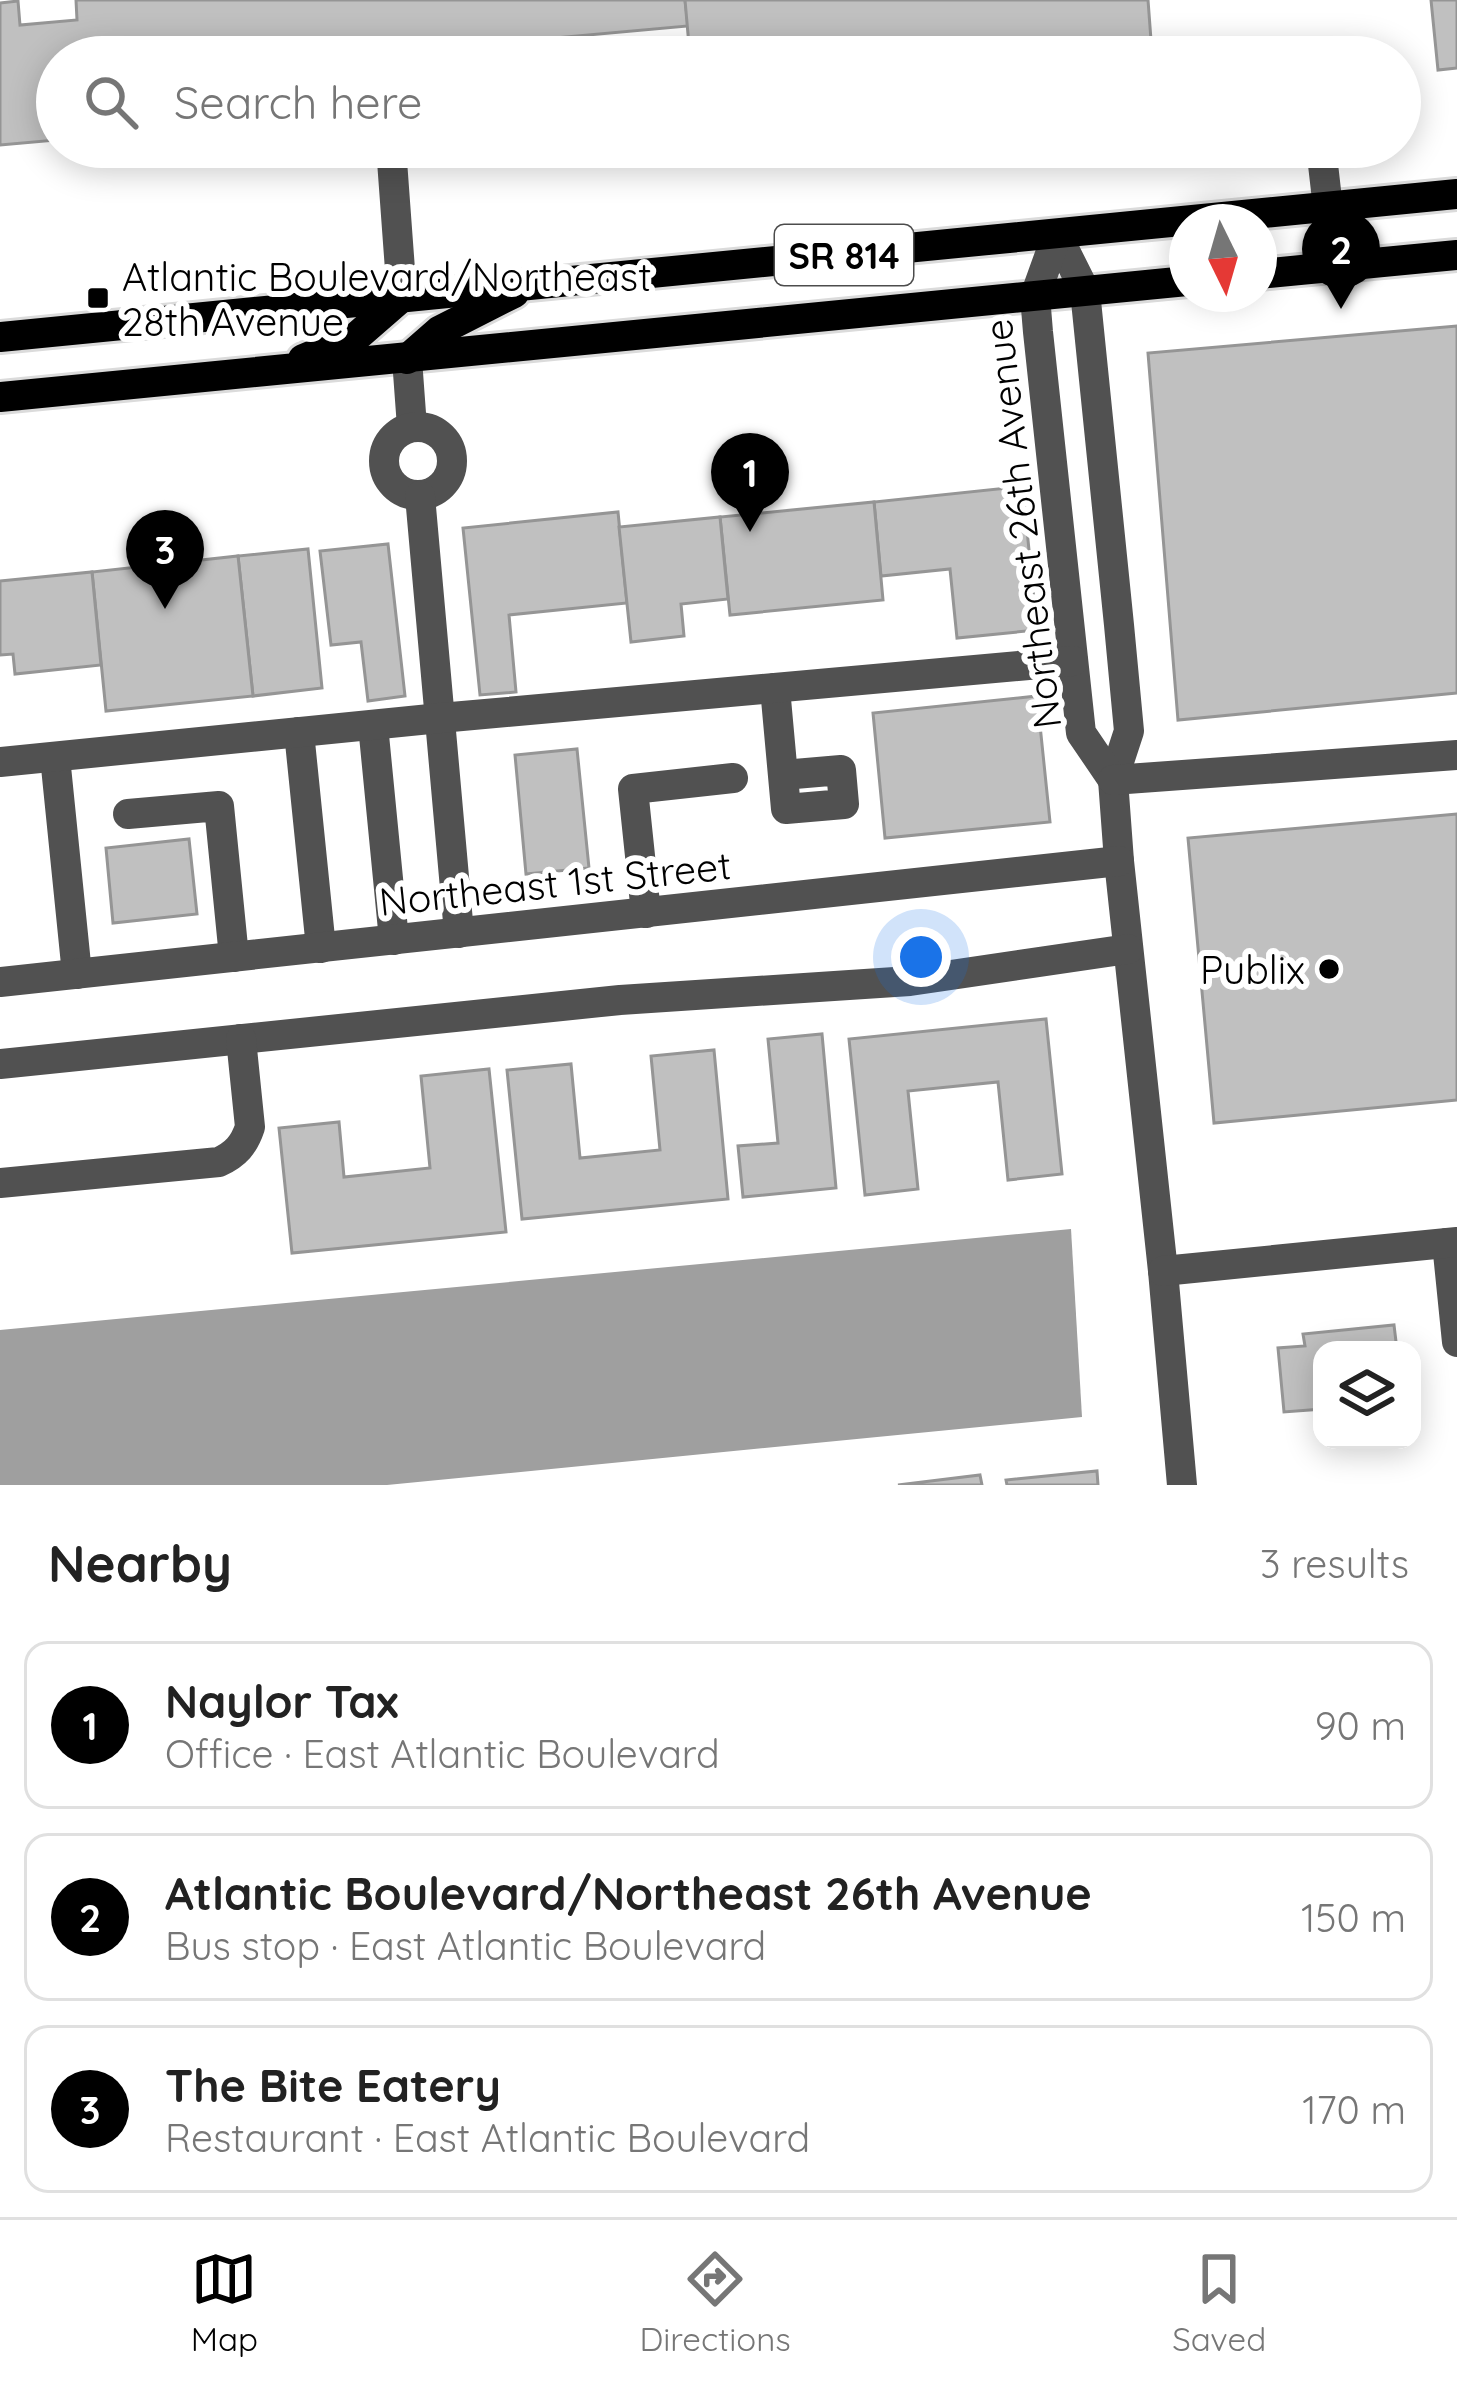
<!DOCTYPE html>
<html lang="en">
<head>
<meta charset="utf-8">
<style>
	body { margin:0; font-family:Quicksand,sans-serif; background:#f6f6f6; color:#222 }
	.controls { position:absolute; right:36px; bottom:36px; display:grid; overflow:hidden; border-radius:24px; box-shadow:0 6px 30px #0003 }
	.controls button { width:108px; height:108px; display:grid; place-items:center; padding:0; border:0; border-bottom:3px solid #e0e0e0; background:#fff; color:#222; font:60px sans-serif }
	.compass { position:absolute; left:1169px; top:204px; width:108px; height:108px; border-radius:50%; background:#fff; box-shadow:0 6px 30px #0003; rotate:175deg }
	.you { position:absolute; left:921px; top:957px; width:42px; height:42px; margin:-30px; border:9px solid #fff; border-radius:50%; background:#1a73e8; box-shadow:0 0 0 18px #1a73e833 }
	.badge { display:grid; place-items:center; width:78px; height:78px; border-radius:50%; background:#000; color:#fff; font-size:39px; font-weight:700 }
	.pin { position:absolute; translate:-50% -99px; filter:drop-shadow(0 3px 6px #0008) }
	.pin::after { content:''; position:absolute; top:63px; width:42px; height:36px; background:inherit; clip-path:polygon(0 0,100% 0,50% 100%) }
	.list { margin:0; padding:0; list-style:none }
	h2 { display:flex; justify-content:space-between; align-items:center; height:156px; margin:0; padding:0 48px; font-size:51px }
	h2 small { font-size:39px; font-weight:400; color:#767676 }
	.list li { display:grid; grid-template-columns:78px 1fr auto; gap:36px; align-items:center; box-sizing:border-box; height:168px; margin:0 24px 24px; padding:0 24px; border:3px solid #e0e0e0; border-radius:24px }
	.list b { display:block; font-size:45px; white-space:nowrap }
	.list p { margin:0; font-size:39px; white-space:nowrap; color:#767676 }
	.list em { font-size:39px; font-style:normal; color:#767676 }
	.icon { flex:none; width:66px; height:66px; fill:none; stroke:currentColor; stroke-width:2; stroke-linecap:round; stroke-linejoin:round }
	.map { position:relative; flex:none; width:1457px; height:1485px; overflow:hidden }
	.search { position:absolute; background:#fff; box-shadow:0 6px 30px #0003; left:36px; right:36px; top:36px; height:132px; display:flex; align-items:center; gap:30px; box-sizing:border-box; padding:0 42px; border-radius:66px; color:#767676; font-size:45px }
	.sheet { height:732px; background:#fff }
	nav { display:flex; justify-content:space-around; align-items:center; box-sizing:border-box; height:168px; border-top:3px solid #e0e0e0; background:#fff; font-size:33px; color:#767676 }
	nav a { display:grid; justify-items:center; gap:6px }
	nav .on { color:#000 }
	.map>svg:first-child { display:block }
	.water { fill:#9f9f9f }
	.building { fill:#c0c0c0; stroke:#959595; stroke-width:3 }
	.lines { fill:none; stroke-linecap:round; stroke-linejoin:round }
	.major-casing { stroke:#dbdbdb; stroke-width:36 }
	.minor { stroke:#515151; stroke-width:30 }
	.major { stroke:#000; stroke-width:30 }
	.poi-dot { fill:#000; stroke:#fff; stroke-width:4.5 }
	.labels { text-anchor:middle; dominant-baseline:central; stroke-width:12; stroke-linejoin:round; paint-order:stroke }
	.shield { fill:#fff; stroke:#4c4c4c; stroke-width:3 }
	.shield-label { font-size:36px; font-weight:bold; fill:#000 }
	.poi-label { font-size:39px; fill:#000; stroke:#fff; text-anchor:start }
	.street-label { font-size:39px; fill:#000; stroke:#fff }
</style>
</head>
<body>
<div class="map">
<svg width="1457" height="1485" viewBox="0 0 1457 1485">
	<rect width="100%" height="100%" fill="#fff"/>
	<polygon class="water" points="1071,1229 1082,1417 387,1485 0,1485 0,1330"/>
	<g class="building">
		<polygon points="76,0 685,0 688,26 343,57 57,57 57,140 0,145 0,3 18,1 20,25 77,20"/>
		<polygon points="685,0 1148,0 1151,40 969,57 690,57"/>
		<polygon points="1431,0 1457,0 1457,68 1438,70"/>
		<polygon points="1457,326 1457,693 1178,720 1148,353"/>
		<polygon points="1007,488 1024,500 1037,630 957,638 950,569 881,576 874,502"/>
		<polygon points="874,502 883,600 730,615 720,517"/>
		<polygon points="618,512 627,603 509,615 516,692 480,695 463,528"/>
		<polygon points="720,517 728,599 681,604 684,636 631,642 619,527"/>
		<polygon points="388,544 405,696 368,701 361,642 331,645 320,551"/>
		<polygon points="308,549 322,688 253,696 238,556"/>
		<polygon points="238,556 253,696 106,711 92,572"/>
		<polygon points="92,572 101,665 15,674 13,654 0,655 0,581"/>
		<polygon points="1037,696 1050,822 885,838 873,713"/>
		<polygon points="577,749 589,868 526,874 515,755"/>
		<polygon points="1457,814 1457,1100 1214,1123 1188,838"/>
		<polygon points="189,839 197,914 113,923 106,848"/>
		<polygon points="1046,1019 1062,1174 1008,1180 998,1082 908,1091 918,1189 865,1195 849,1039"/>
		<polygon points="822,1034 836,1188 743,1197 738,1146 778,1143 768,1039"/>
		<polygon points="714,1050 728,1199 522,1219 507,1070 571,1064 580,1158 660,1150 651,1056"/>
		<polygon points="489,1069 506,1232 292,1253 279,1128 339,1122 344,1177 430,1168 421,1076"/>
		<polygon points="1394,1325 1397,1350 1322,1350 1322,1409 1284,1412 1278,1348 1305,1346 1303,1334"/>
		<polygon points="1097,1471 1098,1485 1007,1485 1006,1480"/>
		<polygon points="980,1475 982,1485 898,1485"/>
	</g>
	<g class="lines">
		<g class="major-casing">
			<g id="major">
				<polyline points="1259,274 1457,255"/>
				<polyline points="0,337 1457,194"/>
				<polyline points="303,359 356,337 402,297"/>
				<polyline points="407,359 439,331 514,293"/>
				<polyline points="0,397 1187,281"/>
			</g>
		</g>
		<g class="minor">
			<polyline points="391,147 402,297"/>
			<polyline points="1321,147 1328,208"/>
			<polyline points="1057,235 1085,291 1119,625 1129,731 1113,780 1119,861 1163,1271 1182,1485"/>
			<polyline points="1057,235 1035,296 1038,332 1081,733 1113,780"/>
			<polyline points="407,359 412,427"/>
			<circle cx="418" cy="461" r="34"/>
			<polyline points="420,496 459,933"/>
			<polyline points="775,688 786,809 844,804 841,770 783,775"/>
			<polyline points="373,725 394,940"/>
			<polyline points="299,732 321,948"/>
			<polyline points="55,757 77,974"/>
			<polyline points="0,762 440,718 1073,661"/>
			<polyline points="1113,780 1457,755"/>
			<polyline points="128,814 219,806 234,957"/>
			<polyline points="646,913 633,789 733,778"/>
			<polyline points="0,982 1119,861"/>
			<polyline points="0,1064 620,1000 910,981 1128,949"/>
			<path d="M0 1183 219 1162C236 1154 244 1145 250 1127L241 1039"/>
			<polyline points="1447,1243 1457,1342"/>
			<polyline points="1163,1271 1457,1242"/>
		</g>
		<use href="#major" class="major"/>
	</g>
	<g class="poi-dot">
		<rect x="86" y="286" width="24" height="24" rx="6"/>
		<circle cx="1329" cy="969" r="12"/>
	</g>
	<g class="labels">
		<rect class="shield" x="775" y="225" width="138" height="60" rx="9"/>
		<g class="shield-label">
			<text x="844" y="255">SR 814</text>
		</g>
		<g class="poi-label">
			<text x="122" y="276">Atlantic Boulevard/Northeast<tspan x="122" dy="45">28th Avenue</tspan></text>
			<text x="1305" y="969" text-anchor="end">Publix</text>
		</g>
		<g class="street-label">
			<text transform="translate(1022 524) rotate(-97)">Northeast 26th Avenue</text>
			<text transform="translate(555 883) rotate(-6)">Northeast 1st Street</text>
		</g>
	</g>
</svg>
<div class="controls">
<button><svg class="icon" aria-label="layers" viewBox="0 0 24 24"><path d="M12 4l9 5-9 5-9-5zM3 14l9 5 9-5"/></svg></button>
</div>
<svg class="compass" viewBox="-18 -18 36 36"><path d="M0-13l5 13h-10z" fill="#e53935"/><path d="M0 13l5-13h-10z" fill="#767676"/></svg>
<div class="you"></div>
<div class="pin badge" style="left:750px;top:532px">1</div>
<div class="pin badge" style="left:1341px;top:309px">2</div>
<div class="pin badge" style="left:165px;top:609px">3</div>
<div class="search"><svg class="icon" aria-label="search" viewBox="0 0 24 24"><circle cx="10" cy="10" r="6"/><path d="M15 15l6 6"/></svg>Search here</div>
</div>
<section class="sheet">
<h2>Nearby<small>3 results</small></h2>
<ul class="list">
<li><span class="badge">1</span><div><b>Naylor Tax</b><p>Office · East Atlantic Boulevard</p></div><em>90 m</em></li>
<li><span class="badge">2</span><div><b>Atlantic Boulevard/Northeast 26th Avenue</b><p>Bus stop · East Atlantic Boulevard</p></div><em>150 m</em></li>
<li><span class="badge">3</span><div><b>The Bite Eatery</b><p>Restaurant · East Atlantic Boulevard</p></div><em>170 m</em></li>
</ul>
</section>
<nav>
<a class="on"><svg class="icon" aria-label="map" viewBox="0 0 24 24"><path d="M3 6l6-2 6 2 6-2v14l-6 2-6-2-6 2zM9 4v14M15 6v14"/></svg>Map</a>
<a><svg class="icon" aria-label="directions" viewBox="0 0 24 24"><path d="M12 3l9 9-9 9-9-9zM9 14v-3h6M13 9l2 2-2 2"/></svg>Directions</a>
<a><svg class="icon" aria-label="saved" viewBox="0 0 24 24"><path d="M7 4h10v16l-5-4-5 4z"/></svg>Saved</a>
</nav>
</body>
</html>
